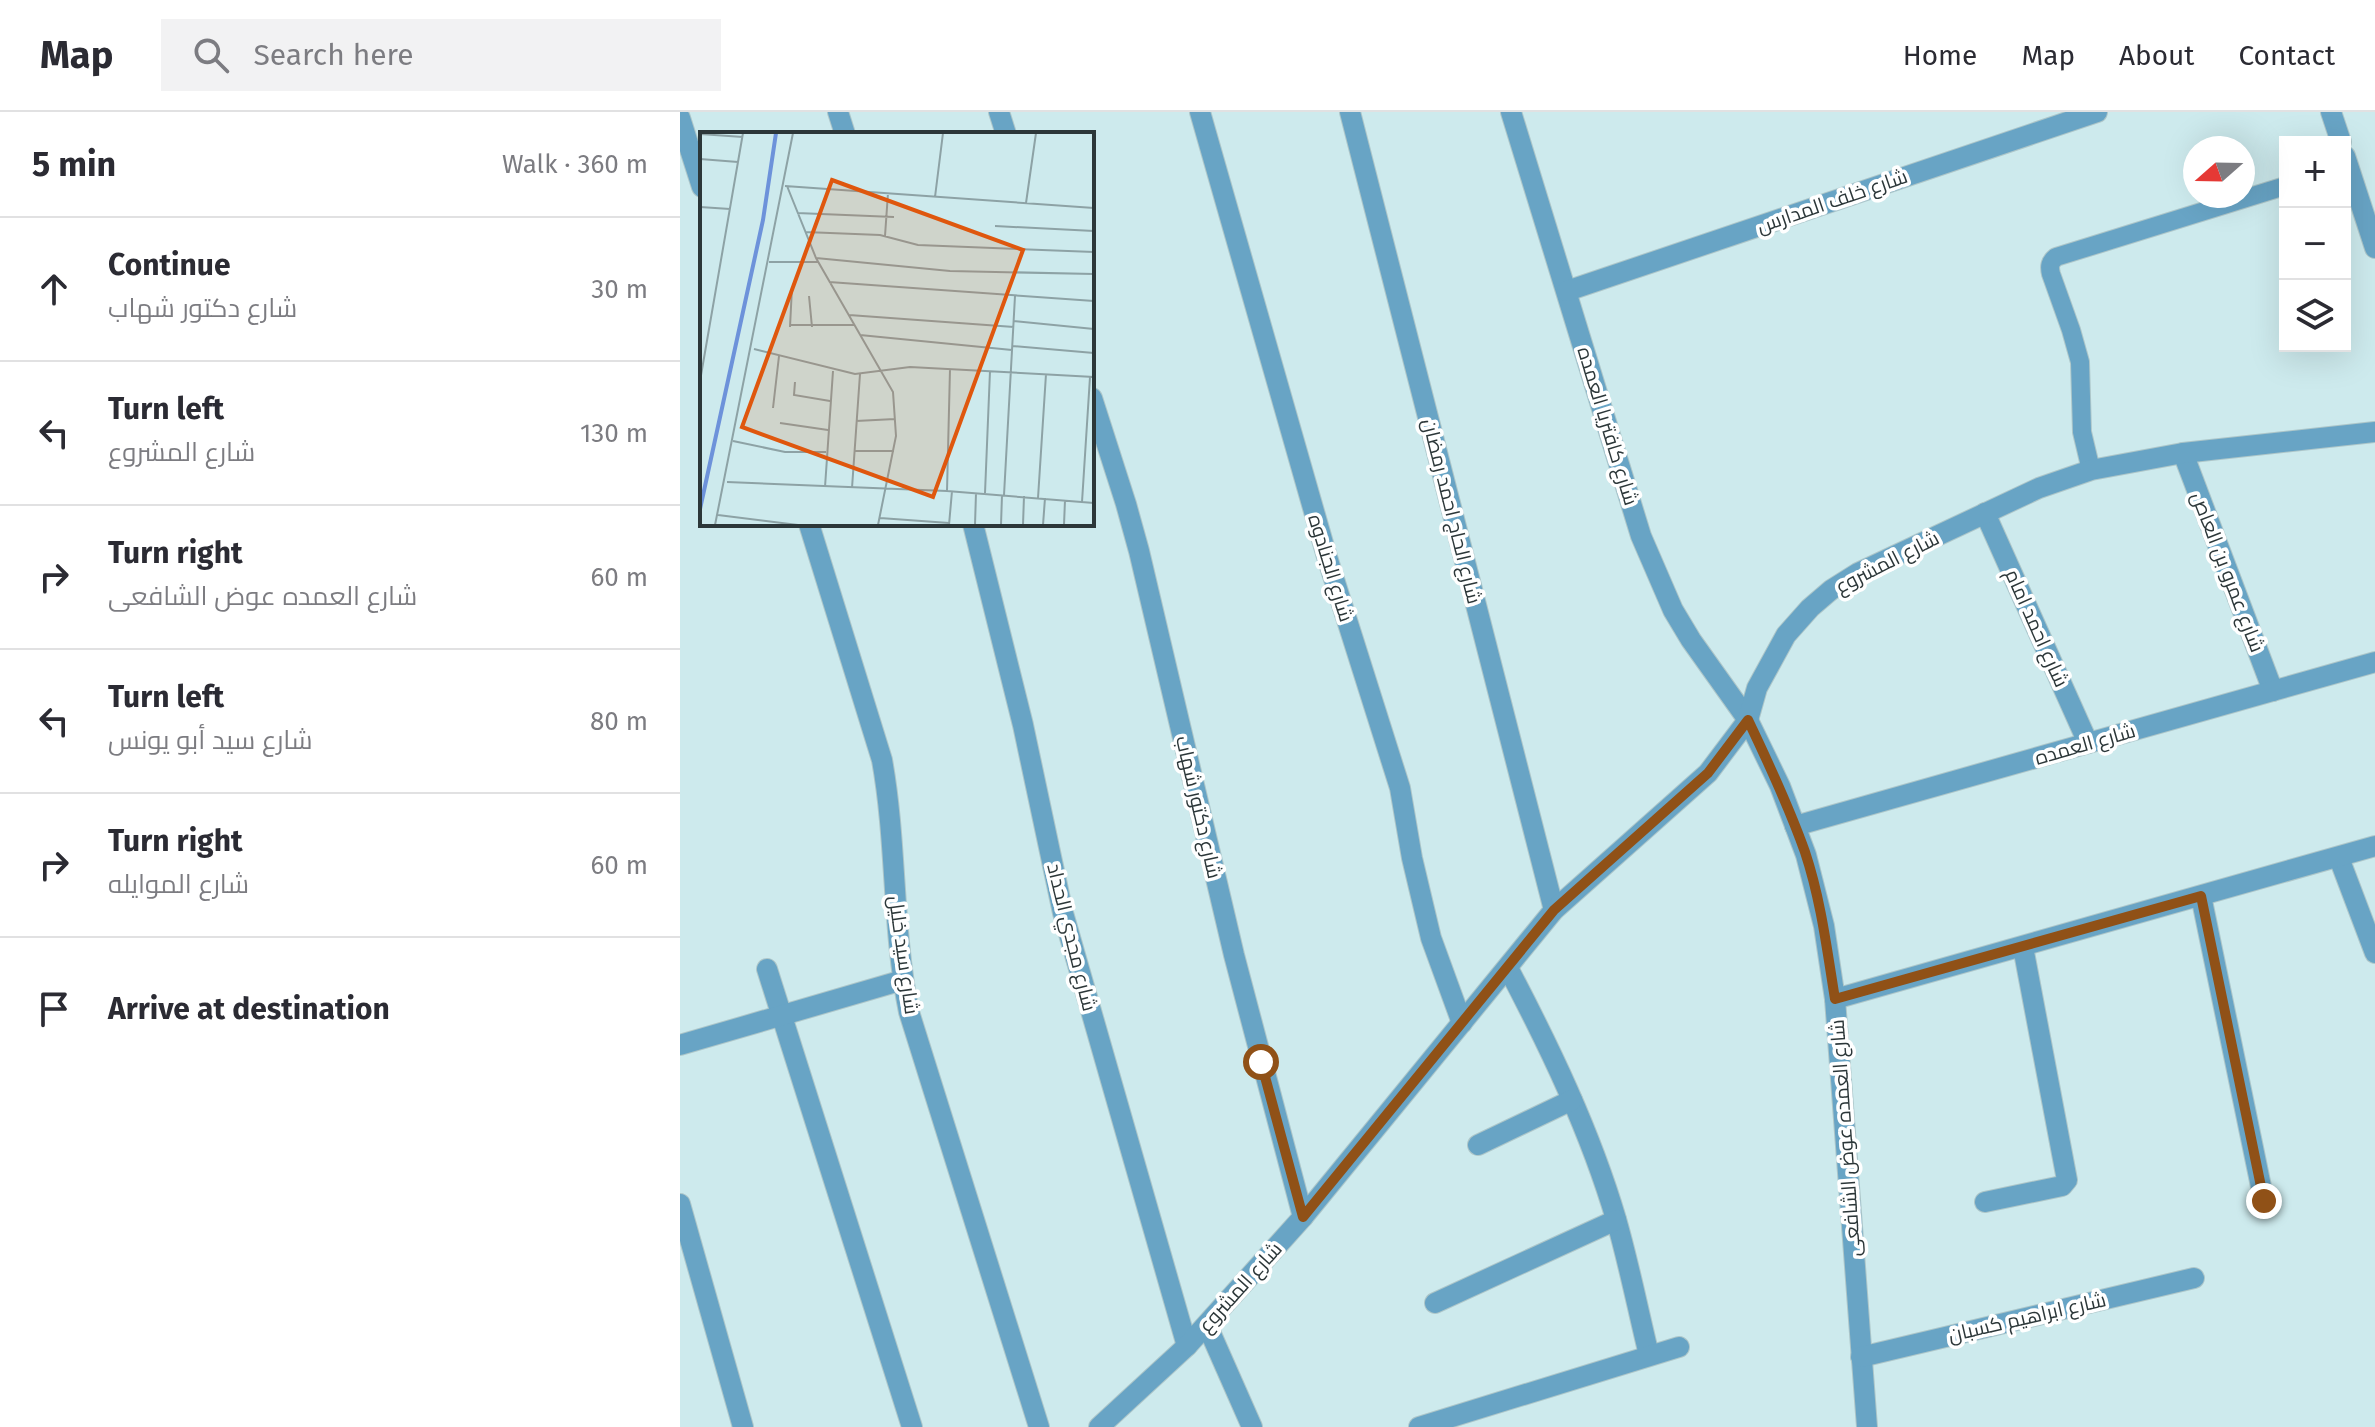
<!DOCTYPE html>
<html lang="en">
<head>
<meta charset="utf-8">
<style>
	body { margin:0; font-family:"Fira Sans",Cairo,sans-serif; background:#f2f2f3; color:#2b2b33 }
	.controls { position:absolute; right:24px; top:24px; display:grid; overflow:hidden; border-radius:0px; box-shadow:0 8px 32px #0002 }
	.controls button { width:72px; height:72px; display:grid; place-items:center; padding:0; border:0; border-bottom:2px solid #e1e1e2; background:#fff; color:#2b2b33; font:40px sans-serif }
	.compass { position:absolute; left:1503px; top:24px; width:72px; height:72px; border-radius:50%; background:#fff; box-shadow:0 8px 32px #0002; rotate:250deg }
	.stop { position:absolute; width:24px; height:24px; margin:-18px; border:6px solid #905117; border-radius:50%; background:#fff }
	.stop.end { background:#905117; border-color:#fff; box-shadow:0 2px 8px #0008 }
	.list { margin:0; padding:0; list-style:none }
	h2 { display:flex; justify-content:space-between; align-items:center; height:104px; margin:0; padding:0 32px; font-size:34px }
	h2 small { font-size:26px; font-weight:400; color:#7c7c81 }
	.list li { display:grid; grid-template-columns:52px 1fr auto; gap:24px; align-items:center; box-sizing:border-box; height:144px; padding:0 32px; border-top:2px solid #e1e1e2 }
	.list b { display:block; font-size:30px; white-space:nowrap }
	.list p { margin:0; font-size:26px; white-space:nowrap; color:#7c7c81 }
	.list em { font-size:26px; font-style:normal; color:#7c7c81 }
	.icon { flex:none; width:44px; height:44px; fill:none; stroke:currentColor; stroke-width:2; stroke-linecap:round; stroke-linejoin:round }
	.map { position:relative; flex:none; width:1695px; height:1315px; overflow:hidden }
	header { display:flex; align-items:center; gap:48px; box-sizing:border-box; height:112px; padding:0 40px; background:#fff; border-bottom:2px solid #e1e1e2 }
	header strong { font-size:38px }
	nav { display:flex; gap:44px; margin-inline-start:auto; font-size:28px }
	.search { width:560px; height:72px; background:#f2f2f3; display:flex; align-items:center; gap:20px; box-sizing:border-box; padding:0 28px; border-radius:0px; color:#7c7c81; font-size:30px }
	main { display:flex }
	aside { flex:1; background:#fff }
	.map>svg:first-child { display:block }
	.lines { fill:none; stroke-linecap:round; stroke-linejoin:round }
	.lane-casing { stroke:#adc6c9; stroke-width:20 }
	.street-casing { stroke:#adc6c9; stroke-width:22 }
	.lane { stroke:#68a4c5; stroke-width:18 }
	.street { stroke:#68a4c5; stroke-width:20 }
	.route { stroke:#905117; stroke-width:10 }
	.labels { text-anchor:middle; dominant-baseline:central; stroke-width:7; stroke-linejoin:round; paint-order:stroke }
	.street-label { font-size:20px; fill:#2c3739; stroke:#fff }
	.inset-river { fill:none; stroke:#6d92da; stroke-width:4 }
	.inset-road { fill:none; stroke:#8da2a5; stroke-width:2 }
	.view { fill:#df570e; fill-opacity:0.15; stroke:#df570e; stroke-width:4 }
	.inset-edge { fill:none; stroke:#2c3739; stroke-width:4 }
</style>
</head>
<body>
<header>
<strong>Map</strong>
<div class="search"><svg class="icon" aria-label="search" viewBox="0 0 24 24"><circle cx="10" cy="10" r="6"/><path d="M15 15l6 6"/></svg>Search here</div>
<nav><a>Home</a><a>Map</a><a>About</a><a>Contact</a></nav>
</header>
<main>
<aside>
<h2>5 min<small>Walk · 360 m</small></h2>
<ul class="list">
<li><svg class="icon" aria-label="ahead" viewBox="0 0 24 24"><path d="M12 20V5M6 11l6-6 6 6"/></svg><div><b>Continue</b><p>شارع دكتور شهاب</p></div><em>30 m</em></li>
<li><svg class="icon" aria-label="left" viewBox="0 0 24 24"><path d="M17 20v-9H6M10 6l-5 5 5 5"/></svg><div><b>Turn left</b><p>شارع المشروع</p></div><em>130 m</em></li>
<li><svg class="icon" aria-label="right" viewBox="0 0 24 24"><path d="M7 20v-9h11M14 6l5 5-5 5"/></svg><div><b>Turn right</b><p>شارع العمده عوض الشافعى</p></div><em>60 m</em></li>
<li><svg class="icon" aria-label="left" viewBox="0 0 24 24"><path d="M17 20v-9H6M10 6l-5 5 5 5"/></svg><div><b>Turn left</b><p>شارع سيد أبو يونس</p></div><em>80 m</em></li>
<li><svg class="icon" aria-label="right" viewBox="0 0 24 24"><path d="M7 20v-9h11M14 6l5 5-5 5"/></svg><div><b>Turn right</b><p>شارع الموايله</p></div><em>60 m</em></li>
<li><svg class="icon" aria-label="arrive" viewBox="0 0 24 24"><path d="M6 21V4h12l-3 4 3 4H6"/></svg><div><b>Arrive at destination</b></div></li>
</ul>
</aside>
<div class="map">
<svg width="1695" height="1315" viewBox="0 0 1695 1315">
	<rect width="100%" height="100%" fill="#cdeaed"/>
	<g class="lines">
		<g class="lane-casing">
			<path id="lane" d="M1411 358 1402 320 1400 250 1391 218 1371 162C1369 154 1370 150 1376 145L1605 74"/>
		</g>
		<g class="street-casing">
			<g id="street">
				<polyline points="158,0 165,22"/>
				<polyline points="319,0 326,22"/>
				<polyline points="520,0 647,445 720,676 732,746 751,826 782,911"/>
				<polyline points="670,0 874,798"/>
				<polyline points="831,0 961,424 993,498 1011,528 1068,608 1100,674 1126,743 1144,814 1155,887 1187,1315"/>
				<polyline points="1651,0 1661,30"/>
				<polyline points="0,6 22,75"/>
				<polyline points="1665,44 1695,136"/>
				<polyline points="887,179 1417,0"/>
				<polyline points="412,286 446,392 459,439 554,843 623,1105"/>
				<polyline points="1503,341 1593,579"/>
				<polyline points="1305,401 1408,631"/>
				<path d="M129 412 202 648C217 731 212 817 229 900L359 1315"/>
				<polyline points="293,412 343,613 383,801 507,1234"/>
				<polyline points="1115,714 1695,550"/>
				<polyline points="1659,746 1695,841"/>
				<polyline points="1521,784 1584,1089"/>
				<path d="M828 856C870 936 910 1019 936 1107 949 1152 958 1198 969 1243"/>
				<polyline points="87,857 232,1315"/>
				<polyline points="1155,887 1695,734"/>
				<polyline points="0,933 223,868"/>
				<polyline points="798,1033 892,988"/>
				<polyline points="1305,1090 1382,1074 1387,1068 1343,835"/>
				<polyline points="0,1092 63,1315"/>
				<polyline points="755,1191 936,1108"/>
				<polyline points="527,1213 572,1315"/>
				<polyline points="1181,1245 1514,1166"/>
				<polyline points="419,1315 507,1234 623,1105 874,798 1028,661 1068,608 1077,576 1106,523 1130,496 1151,478 1178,461 1359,376 1411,358 1503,341 1695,320"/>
				<polyline points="739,1315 999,1235"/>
			</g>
		</g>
		<use href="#lane" class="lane"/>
		<use href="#street" class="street"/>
	</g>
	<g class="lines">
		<path class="route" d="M581 950 623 1105 874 798 1028 661 1068 608C1089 652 1109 695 1125 740 1141 788 1147 838 1155 887L1521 784 1584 1089"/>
	</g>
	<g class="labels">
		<g class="street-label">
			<text transform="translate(1152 89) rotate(-19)">شارع خلف المدارس</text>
			<text transform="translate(928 314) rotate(73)">شارع كافتريا العمده</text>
			<text transform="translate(772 399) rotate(76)">شارع الحاج احمد رمضان</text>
			<text transform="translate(1207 450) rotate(-27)">شارع المشروع</text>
			<text transform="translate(651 456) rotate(73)">شارع الجنادوه</text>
			<text transform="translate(1548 460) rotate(69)">شارع عمرو بن العاص</text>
			<text transform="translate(1357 516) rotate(66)">شارع احمد امام</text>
			<text transform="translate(1405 632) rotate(-16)">شارع العمده</text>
			<text transform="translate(519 695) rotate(77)">شارع دكتور شهاب</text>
			<text transform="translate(392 825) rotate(76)">شارع مجدي الحداد</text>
			<text transform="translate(224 843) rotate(82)">شارع سيد خليل</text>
			<text transform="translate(1165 1026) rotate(-94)">شارع العمده عوض الشافعى</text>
			<text transform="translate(560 1175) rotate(-48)">شارع المشروع</text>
			<text transform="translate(1347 1205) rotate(-13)">شارع ابراهيم كسبان</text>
		</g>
	</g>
	<g transform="translate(20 20)">
		<rect width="394" height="394" fill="#cdeaed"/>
		<path class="inset-river" d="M0 377 63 88 76 1"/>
		<path class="inset-road" d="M0 2 43 5M0 27 38 30M85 54 394 76M87 54 116 126 193 260 196 304 178 393M235 65 243 1M326 71 336 1M0 75 30 77M97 81 194 85M295 94 394 99M105 100 180 103 218 113 394 120M185 104 188 61M116 126 250 139 394 142M69 130H118M129 150 394 169M109 164 112 195M149 183 314 195M314 189 394 197M91 193H155M90 195 92 155M160 203 312 218M312 214 394 221M54 217 155 242 210 235 394 245M0 249 43 1M95 250 94 263 130 269M73 276 79 224M156 289 195 287M80 291 128 298M33 309 85 320H126M154 319H194M27 350 247 359 394 371M125 355 133 239M152 356 160 242M247 359 250 237M285 361 290 239M304 363 315 164M338 366 346 242M382 370 390 245M18 383 98 393M180 386 249 391M15 393 93 1M249 393 252 359M275 393 276 361M301 393 302 363M323 393 324 364M343 393 345 366M364 393 365 368"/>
		<path class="view" d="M132 48 323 118 233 365 42 295Z"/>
		<rect width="394" height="394" class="inset-edge"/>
	</g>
</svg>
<div class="controls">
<button>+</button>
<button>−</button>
<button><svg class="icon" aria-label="layers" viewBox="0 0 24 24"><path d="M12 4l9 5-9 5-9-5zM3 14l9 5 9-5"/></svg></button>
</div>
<svg class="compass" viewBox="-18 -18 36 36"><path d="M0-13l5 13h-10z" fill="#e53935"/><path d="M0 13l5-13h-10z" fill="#7c7c81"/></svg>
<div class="stop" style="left:581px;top:950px"></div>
<div class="stop end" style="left:1584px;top:1089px"></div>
</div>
</main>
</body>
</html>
